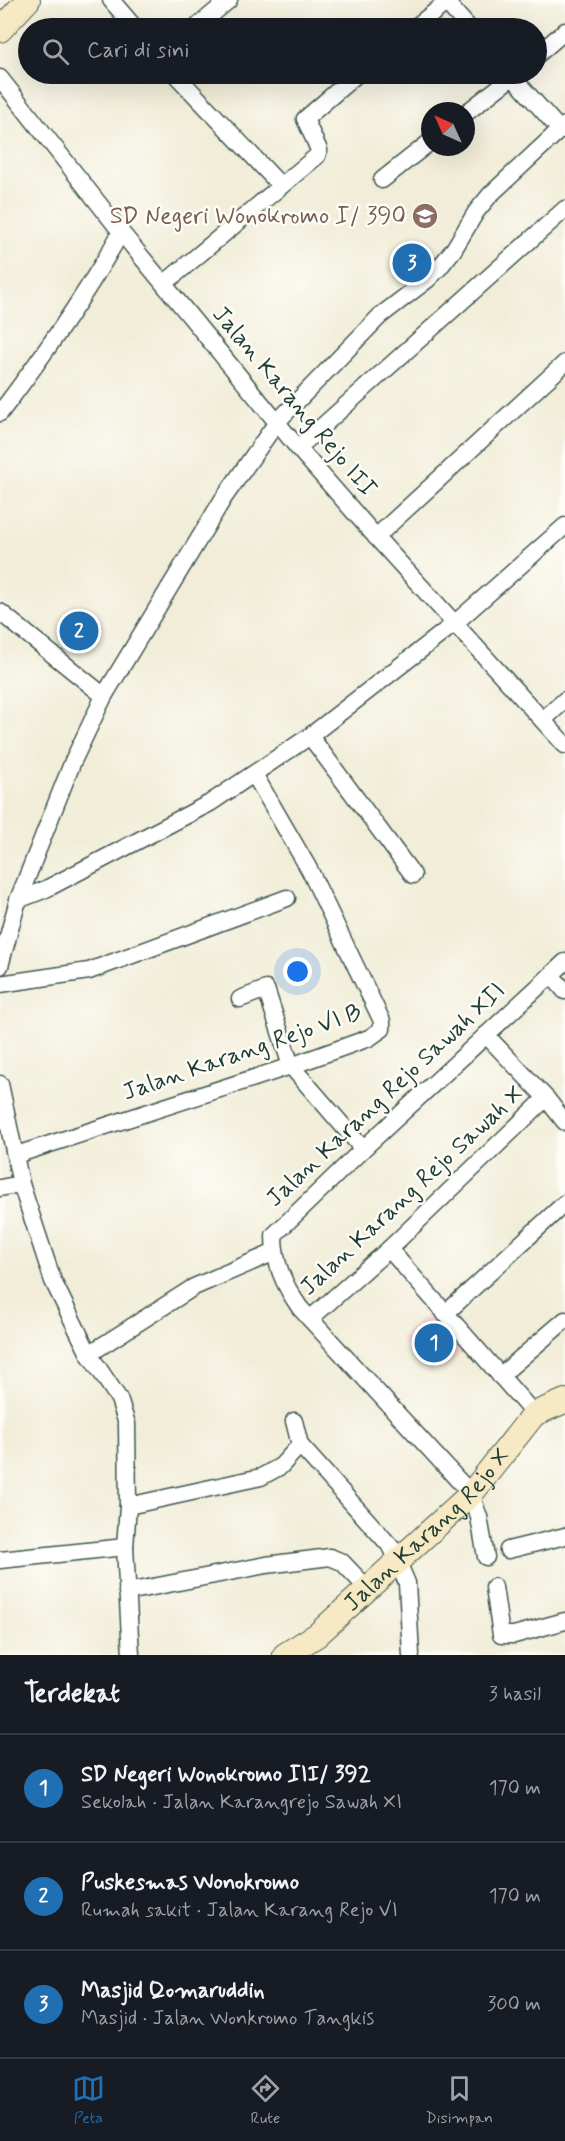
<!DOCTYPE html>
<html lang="id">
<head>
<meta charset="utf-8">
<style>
	body { margin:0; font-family:Mynerve,sans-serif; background:#20242c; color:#f1f3f6 }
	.compass { position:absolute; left:421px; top:102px; width:54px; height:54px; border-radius:50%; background:#171b24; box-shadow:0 6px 24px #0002; rotate:315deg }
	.you { position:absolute; left:298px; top:972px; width:21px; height:21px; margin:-15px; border:4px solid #fff; border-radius:50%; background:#1a73e8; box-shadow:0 0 0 9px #1a73e833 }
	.badge { display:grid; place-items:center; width:39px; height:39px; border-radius:50%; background:#1f6fb2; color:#fff; font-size:20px; font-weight:700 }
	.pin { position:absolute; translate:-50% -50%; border:3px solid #fff; box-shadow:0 2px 6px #0006 }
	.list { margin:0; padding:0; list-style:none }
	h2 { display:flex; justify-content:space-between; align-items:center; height:78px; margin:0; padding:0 24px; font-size:26px }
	h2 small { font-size:20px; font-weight:400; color:#9ea1a6 }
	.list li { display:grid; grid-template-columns:39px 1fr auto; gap:18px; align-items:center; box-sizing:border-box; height:108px; padding:0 24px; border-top:2px solid #363941 }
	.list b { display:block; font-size:22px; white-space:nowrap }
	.list p { margin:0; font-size:20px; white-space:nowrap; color:#9ea1a6 }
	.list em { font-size:20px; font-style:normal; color:#9ea1a6 }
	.icon { flex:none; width:33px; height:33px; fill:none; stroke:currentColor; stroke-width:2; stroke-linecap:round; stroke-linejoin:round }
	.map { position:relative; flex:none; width:565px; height:1655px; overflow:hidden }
	.search { position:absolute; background:#171b24; box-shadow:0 6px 24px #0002; left:18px; right:18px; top:18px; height:66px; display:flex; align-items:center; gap:15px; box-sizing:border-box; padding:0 21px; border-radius:33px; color:#9ea1a6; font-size:22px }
	.sheet { height:402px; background:#171b24 }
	nav { display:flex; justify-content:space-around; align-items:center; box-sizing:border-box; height:84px; border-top:2px solid #363941; background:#171b24; font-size:16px; color:#9ea1a6 }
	nav a { display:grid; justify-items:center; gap:3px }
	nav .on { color:#1f6fb2 }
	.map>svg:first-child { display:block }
	.built { fill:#f7cfd0 }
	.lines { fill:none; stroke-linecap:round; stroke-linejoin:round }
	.street-casing { stroke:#3e574d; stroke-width:19 }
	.secondary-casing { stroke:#3e574d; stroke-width:26 }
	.street { stroke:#fff; stroke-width:16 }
	.secondary { stroke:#f7e9c3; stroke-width:24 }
	.labels { text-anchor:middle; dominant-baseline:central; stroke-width:5; stroke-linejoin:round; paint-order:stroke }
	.education-label { font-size:24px; fill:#785e54; stroke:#fdfcf7; text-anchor:end }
	.street-label { font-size:24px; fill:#1f3d34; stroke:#fdfcf7 }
</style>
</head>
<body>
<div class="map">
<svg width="565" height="1655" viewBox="0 0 565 1655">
	<rect width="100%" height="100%" fill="#fdfcf7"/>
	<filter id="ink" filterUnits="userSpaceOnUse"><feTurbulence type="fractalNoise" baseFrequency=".0167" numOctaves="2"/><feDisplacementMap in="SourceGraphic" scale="12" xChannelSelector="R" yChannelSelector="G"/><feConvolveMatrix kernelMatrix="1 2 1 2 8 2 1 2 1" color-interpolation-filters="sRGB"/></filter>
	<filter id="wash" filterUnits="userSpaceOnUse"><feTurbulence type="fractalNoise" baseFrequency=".008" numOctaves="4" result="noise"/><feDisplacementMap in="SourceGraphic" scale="24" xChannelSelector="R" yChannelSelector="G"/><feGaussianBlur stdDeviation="1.35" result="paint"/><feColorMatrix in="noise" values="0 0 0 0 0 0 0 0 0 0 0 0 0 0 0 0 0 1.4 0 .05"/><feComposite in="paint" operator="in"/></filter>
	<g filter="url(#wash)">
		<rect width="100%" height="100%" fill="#f1edd8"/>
		<polygon class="built" points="434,1308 468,1346 444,1368 439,1364 429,1372 399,1339"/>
	</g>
	<g filter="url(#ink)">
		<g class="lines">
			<g class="street-casing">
				<g id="street">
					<polyline points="111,0 135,28"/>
					<polyline points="444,0 469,28"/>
					<polyline points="198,26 229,0"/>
					<polyline points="414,28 450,0"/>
					<polyline points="536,56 565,31"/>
					<polyline points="175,74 281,186"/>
					<polyline points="510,74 560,130"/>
					<polyline points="0,78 121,232 298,448 376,537 565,745"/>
					<polyline points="466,113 516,74"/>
					<polyline points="382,180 430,142"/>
					<polyline points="165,283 317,156 319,150 305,119 357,74"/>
					<path d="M0 413C44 355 86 295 121 232"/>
					<polyline points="298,448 565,209"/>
					<polyline points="376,537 565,363"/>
					<polyline points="0,612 104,696"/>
					<polyline points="543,720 565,700"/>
					<polyline points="310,736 413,875"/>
					<polyline points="18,900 46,889 210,803 310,736 454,624 565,526"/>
					<polyline points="0,966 18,900 73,761 104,696 223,499 277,422 380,316 427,280 439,268 454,249 476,212 490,195 565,125"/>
					<polyline points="551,975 565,991"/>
					<polyline points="0,984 89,971 287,898"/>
					<polyline points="240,999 266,989 291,1066 363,1149"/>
					<polyline points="486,1035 546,1098 565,1122"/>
					<polyline points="0,1084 21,1184 53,1281 89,1354 119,1399 127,1424 128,1506 125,1547 131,1655"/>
					<polyline points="16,1155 291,1066 369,1038 382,1029 382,1021 309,869 254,774"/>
					<polyline points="0,1188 21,1184"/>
					<polyline points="389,1249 534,1414"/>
					<polyline points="445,1314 565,1203"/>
					<polyline points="310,1319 389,1249 546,1098"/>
					<polyline points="89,1354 194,1287 275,1252"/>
					<polyline points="500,1376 565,1320"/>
					<polyline points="294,1421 300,1445 392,1548 407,1583 411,1655"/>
					<polyline points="128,1506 261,1477 281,1466 300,1445"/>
					<polyline points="508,1550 565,1536"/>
					<path d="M486 1557 479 1517 471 1494 300 1308C284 1285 274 1263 274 1235L363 1149 565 962"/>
					<polyline points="0,1560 125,1547"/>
					<polyline points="494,1587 501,1635 514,1635 565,1621"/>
					<polyline points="127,1592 266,1565 330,1557 342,1562 367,1588"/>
				</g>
			</g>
			<g class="secondary-casing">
				<g id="secondary">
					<polyline points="0,30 28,0"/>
					<path id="s1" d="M285 1655 317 1635 471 1494 534 1414 565 1401"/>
				</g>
			</g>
			<use href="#street" class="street"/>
			<use href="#secondary" class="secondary"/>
		</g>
	</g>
	<defs>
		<g id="school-disc" transform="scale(1.35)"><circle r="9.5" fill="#8d6e63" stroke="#fdfcf7"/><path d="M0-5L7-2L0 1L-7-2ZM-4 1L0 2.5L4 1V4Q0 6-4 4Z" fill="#fff"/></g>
	</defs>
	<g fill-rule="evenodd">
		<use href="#school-disc" x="425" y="216"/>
	</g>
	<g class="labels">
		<g class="education-label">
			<text x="406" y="216">SD Negeri Wonokromo I/ 390</text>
		</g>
		<g class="street-label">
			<text transform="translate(294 402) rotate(50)">Jalan Karang Rejo III</text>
			<text transform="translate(242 1053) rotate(-19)">Jalan Karang Rejo VI B</text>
			<text transform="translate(386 1095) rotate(-43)">Jalan Karang Rejo Sawah XII</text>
			<text transform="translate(412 1191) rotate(-43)">Jalan Karang Rejo Sawah X</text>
			<text stroke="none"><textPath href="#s1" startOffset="190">Jalan Karang Rejo X</textPath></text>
		</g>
	</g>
</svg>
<svg class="compass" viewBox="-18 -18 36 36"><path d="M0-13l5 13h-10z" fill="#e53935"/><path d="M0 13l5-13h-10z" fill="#9ea1a6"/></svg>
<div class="you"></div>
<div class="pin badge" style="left:434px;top:1343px">1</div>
<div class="pin badge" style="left:79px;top:631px">2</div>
<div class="pin badge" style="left:412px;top:263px">3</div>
<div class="search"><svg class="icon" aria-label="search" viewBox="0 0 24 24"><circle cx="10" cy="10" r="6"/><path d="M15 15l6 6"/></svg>Cari di sini</div>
</div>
<section class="sheet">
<h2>Terdekat<small>3 hasil</small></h2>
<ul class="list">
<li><span class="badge">1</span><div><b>SD Negeri Wonokromo III/ 392</b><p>Sekolah · Jalan Karangrejo Sawah XI</p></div><em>170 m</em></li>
<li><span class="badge">2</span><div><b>Puskesmas Wonokromo</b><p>Rumah sakit · Jalan Karang Rejo VI</p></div><em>170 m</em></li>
<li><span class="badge">3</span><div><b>Masjid Qomaruddin</b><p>Masjid · Jalan Wonkromo Tangkis</p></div><em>300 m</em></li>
</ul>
</section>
<nav>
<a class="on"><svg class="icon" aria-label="map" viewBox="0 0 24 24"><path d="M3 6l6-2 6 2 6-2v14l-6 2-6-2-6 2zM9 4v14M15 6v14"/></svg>Peta</a>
<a><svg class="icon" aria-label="directions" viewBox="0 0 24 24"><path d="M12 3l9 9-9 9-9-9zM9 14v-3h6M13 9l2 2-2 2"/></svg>Rute</a>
<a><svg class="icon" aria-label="saved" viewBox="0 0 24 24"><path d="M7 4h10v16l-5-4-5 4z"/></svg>Disimpan</a>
</nav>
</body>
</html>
